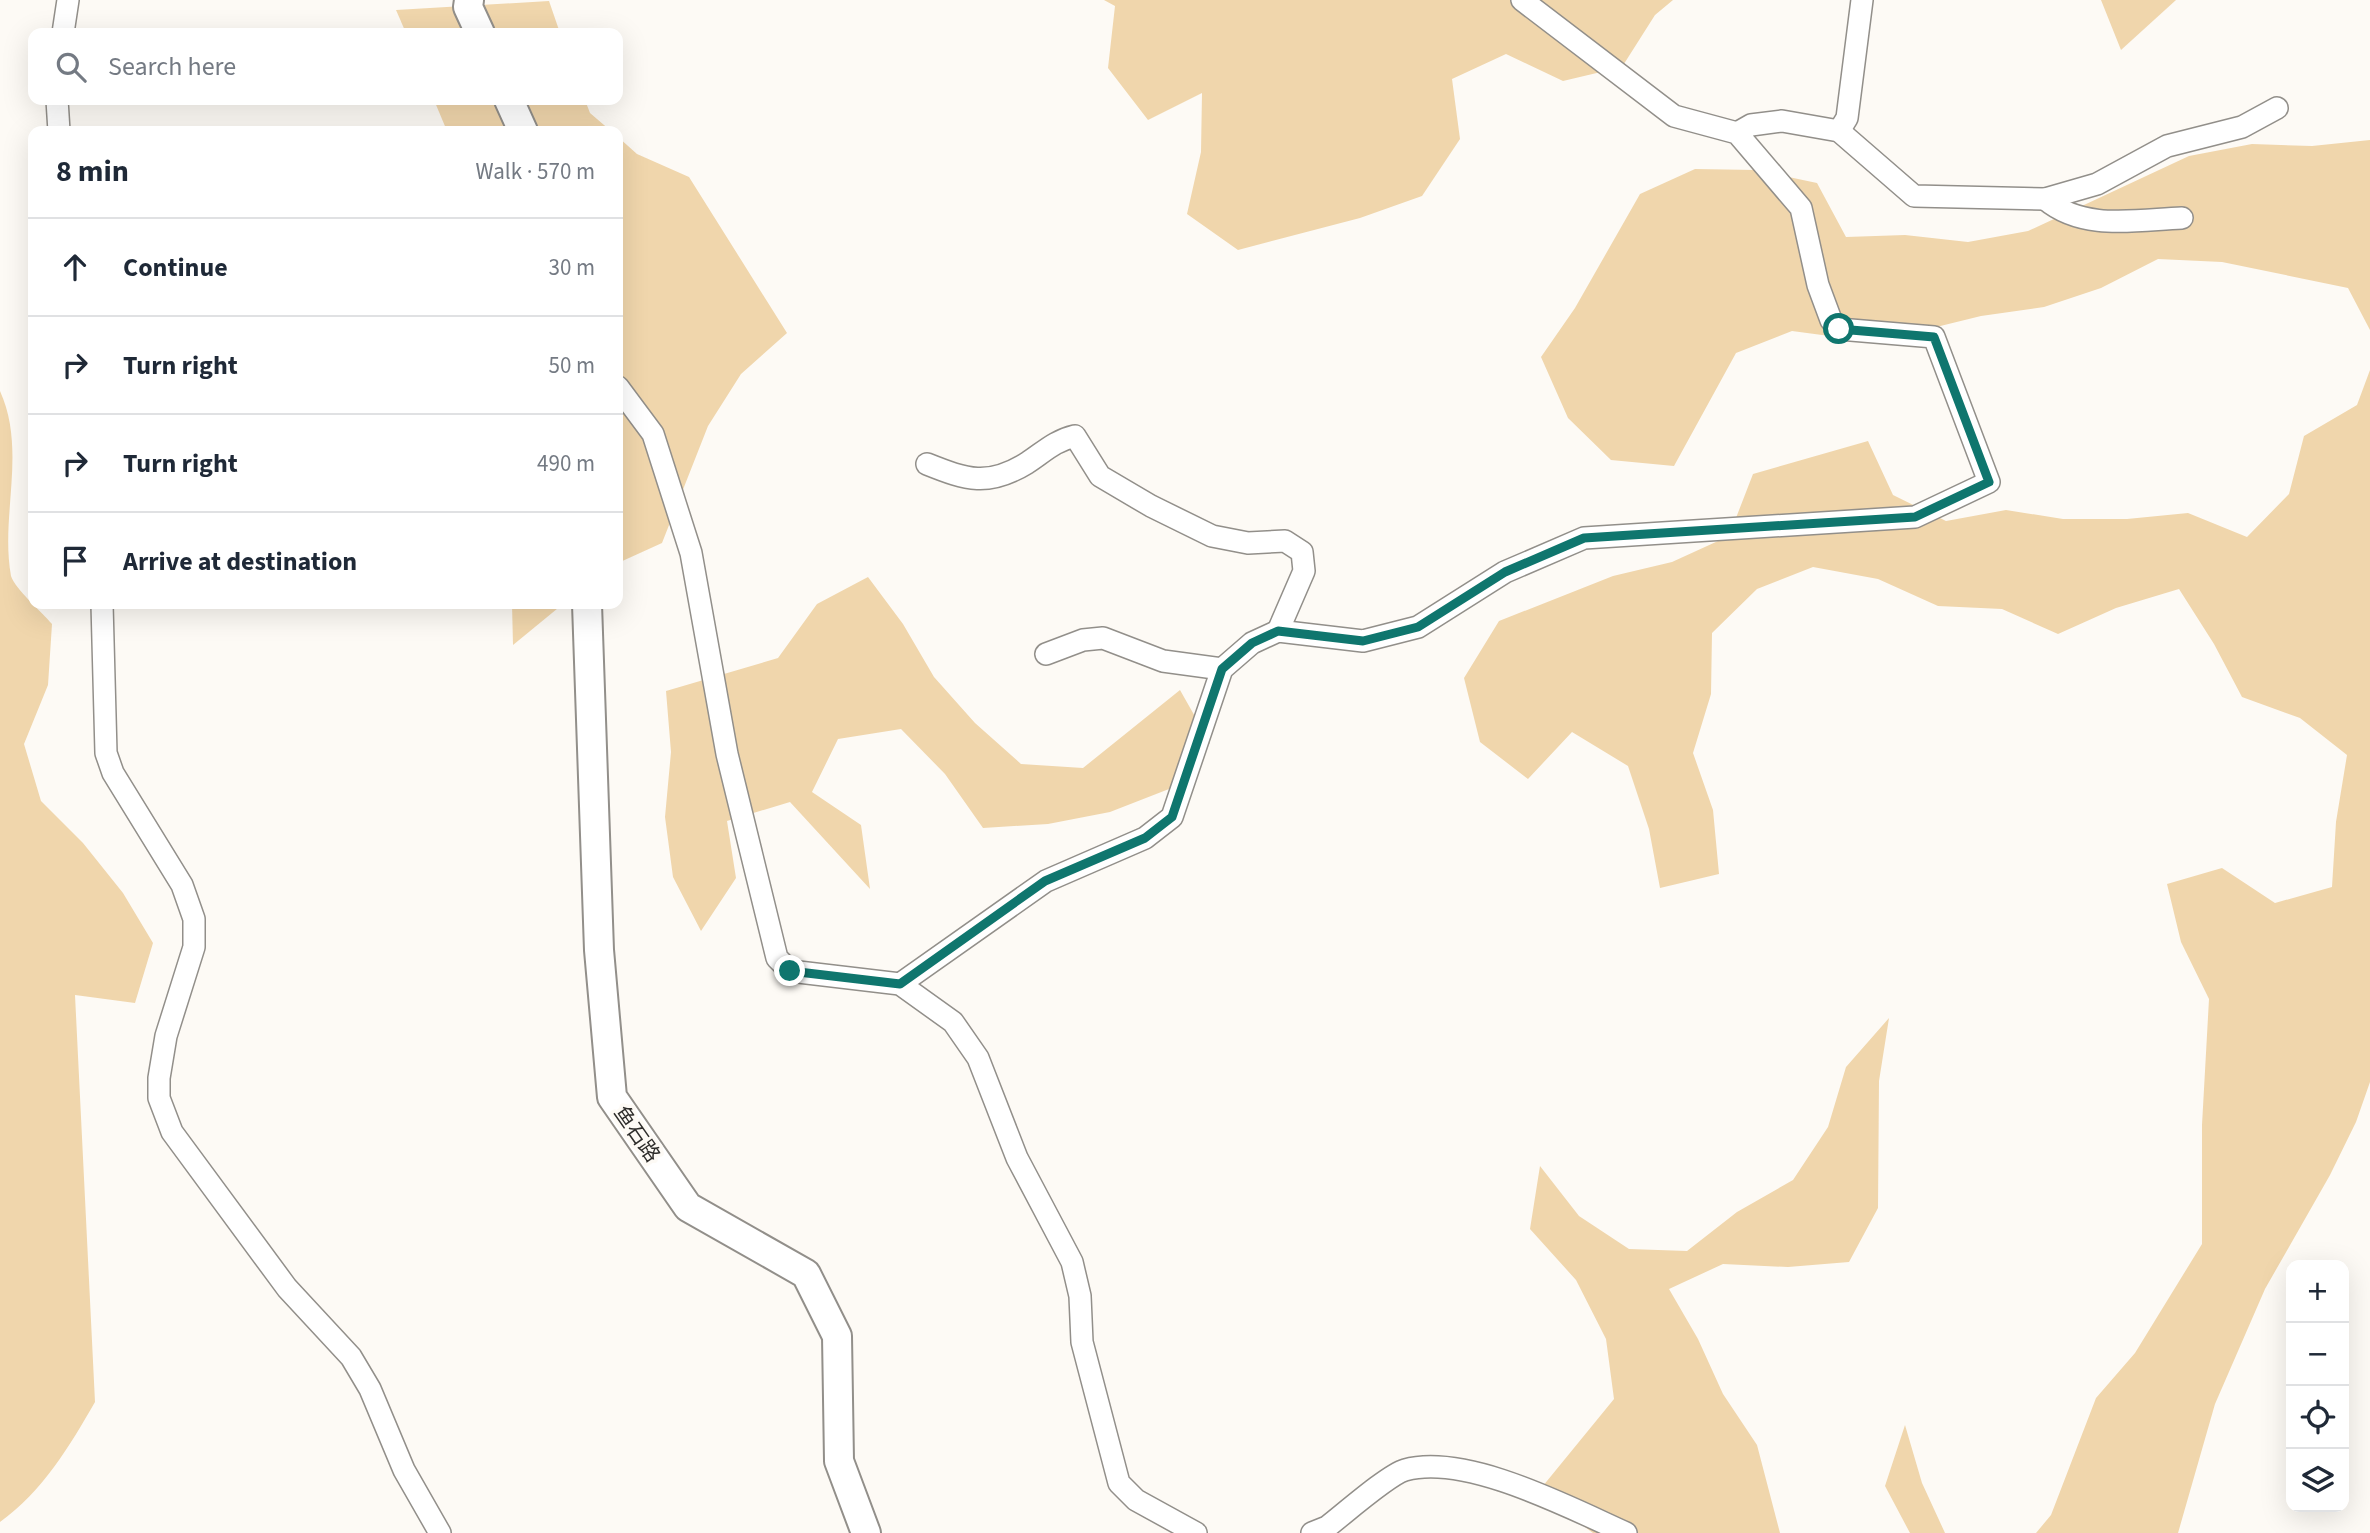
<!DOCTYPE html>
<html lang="en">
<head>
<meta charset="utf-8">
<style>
	body { margin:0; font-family:"Source Sans 3","Noto Sans SC",sans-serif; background:#f2f2f3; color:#1f2937 }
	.controls { position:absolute; right:21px; bottom:21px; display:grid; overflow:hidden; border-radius:14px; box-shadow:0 7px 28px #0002 }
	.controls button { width:63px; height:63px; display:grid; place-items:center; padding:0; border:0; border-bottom:2px solid #e0e1e3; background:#fff; color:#1f2937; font:35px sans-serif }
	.stop { position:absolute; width:21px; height:21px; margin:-16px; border:5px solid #0f766e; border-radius:50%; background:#fff }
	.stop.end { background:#0f766e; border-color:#fff; box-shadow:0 2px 7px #0008 }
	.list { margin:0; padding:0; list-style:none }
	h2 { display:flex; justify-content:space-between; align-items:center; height:91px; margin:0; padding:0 28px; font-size:30px }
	h2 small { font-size:23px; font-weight:400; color:#747a83 }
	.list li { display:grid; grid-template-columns:46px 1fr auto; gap:21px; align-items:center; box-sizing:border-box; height:98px; padding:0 28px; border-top:2px solid #e0e1e3 }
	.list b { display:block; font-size:26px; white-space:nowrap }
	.list em { font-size:23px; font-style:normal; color:#747a83 }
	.icon { flex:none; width:38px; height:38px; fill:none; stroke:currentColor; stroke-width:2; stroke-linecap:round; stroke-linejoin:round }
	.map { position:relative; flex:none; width:2370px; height:1533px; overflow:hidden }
	.search { position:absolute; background:#fff; box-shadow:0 7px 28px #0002; left:28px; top:28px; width:595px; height:77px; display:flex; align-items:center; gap:18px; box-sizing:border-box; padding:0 24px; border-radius:14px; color:#747a83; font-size:26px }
	.panel { position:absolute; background:#fff; box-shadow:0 7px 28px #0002; left:28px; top:126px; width:595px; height:483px; border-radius:14px }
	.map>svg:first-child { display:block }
	.green { fill:#f0d6ac }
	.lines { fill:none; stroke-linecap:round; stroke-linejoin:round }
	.minor-casing { stroke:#928f8a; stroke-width:24 }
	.tertiary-casing { stroke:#928f8a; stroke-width:32 }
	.minor { stroke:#fff; stroke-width:21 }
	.tertiary { stroke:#fff; stroke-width:28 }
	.route { stroke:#0f766e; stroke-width:9 }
	.labels { text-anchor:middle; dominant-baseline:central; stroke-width:7; stroke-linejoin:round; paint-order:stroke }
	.street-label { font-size:21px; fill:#2f2e2c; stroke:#fdfaf5 }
</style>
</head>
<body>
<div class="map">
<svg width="2370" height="1533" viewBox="0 0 2370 1533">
	<rect width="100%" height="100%" fill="#fdfaf5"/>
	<g class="green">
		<polygon points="1104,0 1673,0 1655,15 1622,67 1563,81 1506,54 1452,79 1460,139 1422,196 1360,218 1238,250 1187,214 1201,152 1202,93 1148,120 1108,68 1115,6"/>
		<polygon points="2101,0 2176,0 2121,50"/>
		<polygon points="549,1 560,33 406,33 396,10"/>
		<polygon points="434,100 585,100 590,113 611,131 447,131"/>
		<polygon points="618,137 637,154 689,177 787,333 741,374 708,426 662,543 618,563"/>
		<polygon points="2370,140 2370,330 2348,288 2222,262 2158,259 2101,288 2044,307 1981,316 1916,332 1852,339 1792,331 1736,353 1674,466 1611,460 1568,418 1541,357 1575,308 1640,194 1695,169 1756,170 1817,183 1846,237 1905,235 1968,242 2028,231 2189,156 2252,144 2312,146"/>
		<polygon points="2370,370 2370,1082 2356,1122 2330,1175 2265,1289 2215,1404 2178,1533 2036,1533 2051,1515 2096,1398 2135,1353 2202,1244 2202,1125 2209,999 2181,942 2167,884 2222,868 2275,903 2332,887 2336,822 2347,755 2300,718 2242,697 2214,644 2179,589 2116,608 2058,634 2002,609 1938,606 1878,579 1813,567 1757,589 1712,633 1711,694 1693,753 1713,810 1719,874 1660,888 1649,829 1628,766 1572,732 1528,779 1480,742 1464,678 1499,621 1613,576 1672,562 1729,536 1753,474 1868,441 1893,495 1946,521 2006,510 2063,519 2127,519 2188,513 2247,537 2289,494 2304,436 2357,405"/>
		<path d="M0 391C27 451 0 515 11 576 15 589 42 612 52 624L48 685 24 744 41 801 83 843 123 893 153 943 135 1003 75 995 95 1402C69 1447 43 1491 0 1522Z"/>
		<polygon points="868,577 903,624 934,677 975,723 1021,764 1083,768 1180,690 1210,743 1169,789 1110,812 1048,824 983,828 945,774 901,729 838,739 812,792 861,825 870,889 790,802 727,821 736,878 701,931 673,877 665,817 671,752 666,691 778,658 817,604"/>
		<polygon points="512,604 563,604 513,645"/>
		<polygon points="1889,1018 1879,1081 1878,1208 1849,1262 1788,1267 1723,1264 1669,1289 1698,1339 1723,1394 1757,1445 1780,1533 1593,1533 1538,1492 1614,1399 1606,1339 1576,1280 1530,1229 1540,1166 1579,1216 1629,1249 1687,1251 1737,1212 1793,1180 1828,1127 1846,1067"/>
		<polygon points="1905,1425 1922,1483 1945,1533 1910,1533 1885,1486"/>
	</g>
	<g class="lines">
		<g class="minor-casing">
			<g id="minor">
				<polyline points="63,33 68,0"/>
				<polyline points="57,100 59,131"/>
				<polyline points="1839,131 1847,118 1862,0"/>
				<polyline points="1737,133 1751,125 1782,121 1839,131 1914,196 2045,199 2097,184 2167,146 2242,127 2277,108"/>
				<path d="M2045 199C2083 231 2135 220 2182 218"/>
				<polyline points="618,387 653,434 691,553 727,754 777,958 790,971 900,984 953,1022 978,1058 1017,1158 1072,1262 1080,1296 1082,1342 1119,1483 1136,1500 1196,1533"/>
				<path d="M927 464C967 480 988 487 1027 463 1044 452 1054 441 1075 436L1100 476 1151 506 1212 536 1248 543 1285 541 1302 552 1304 571 1278 631"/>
				<polyline points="102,604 106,753 113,773 182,885 194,919 194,947 166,1036 159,1078 159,1098 172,1132 287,1288 351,1357 370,1389 404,1470 440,1533"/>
				<polyline points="1046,654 1083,640 1103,638 1163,661 1222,669"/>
				<polyline points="900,984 1046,881 1145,838 1172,817 1222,669 1252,643 1278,631 1363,641 1418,627 1505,572 1584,538 1915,517 1989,482 1934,337 1839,329 1831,320 1818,285 1801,208 1737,133 1674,116 1522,0"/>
				<path d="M1312 1533 1327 1527C1344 1514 1388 1475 1405 1470 1466 1453 1570 1508 1626 1533"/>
			</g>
		</g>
		<g class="tertiary-casing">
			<g id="tertiary">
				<polyline points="469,0 468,7 480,33"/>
				<polyline points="509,100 523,131"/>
				<polyline points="587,604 599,950 612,1097 688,1207 806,1274 837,1336 839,1461 866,1533"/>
			</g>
		</g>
		<use href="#minor" class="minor"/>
		<use href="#tertiary" class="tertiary"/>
	</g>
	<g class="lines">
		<polyline class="route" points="790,971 900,984 1045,881 1145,838 1172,817 1222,669 1252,643 1278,631 1363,641 1418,627 1505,572 1584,538 1915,517 1989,482 1934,337 1839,329"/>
	</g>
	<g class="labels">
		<g class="street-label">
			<text transform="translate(637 1134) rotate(55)">鱼石路</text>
		</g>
	</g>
</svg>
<div class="controls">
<button>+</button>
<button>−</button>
<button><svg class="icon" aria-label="locate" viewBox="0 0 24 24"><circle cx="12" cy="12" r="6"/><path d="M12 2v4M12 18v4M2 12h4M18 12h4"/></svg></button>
<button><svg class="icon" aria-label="layers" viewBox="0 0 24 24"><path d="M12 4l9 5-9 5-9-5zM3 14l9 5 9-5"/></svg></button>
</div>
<div class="stop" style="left:1839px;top:329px"></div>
<div class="stop end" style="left:790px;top:971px"></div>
<div class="search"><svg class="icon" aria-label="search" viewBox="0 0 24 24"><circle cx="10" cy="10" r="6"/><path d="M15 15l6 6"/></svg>Search here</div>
<section class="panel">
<h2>8 min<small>Walk · 570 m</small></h2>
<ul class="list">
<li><svg class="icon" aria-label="ahead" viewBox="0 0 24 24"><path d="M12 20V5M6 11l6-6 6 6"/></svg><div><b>Continue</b></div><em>30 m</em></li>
<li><svg class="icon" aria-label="right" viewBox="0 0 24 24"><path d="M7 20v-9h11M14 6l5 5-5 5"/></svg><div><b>Turn right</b></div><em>50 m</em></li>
<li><svg class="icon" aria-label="right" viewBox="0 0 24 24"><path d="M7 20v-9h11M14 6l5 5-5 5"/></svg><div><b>Turn right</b></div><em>490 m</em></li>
<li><svg class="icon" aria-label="arrive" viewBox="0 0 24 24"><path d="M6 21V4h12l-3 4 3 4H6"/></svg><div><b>Arrive at destination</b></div></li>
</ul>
</section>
</div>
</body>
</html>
